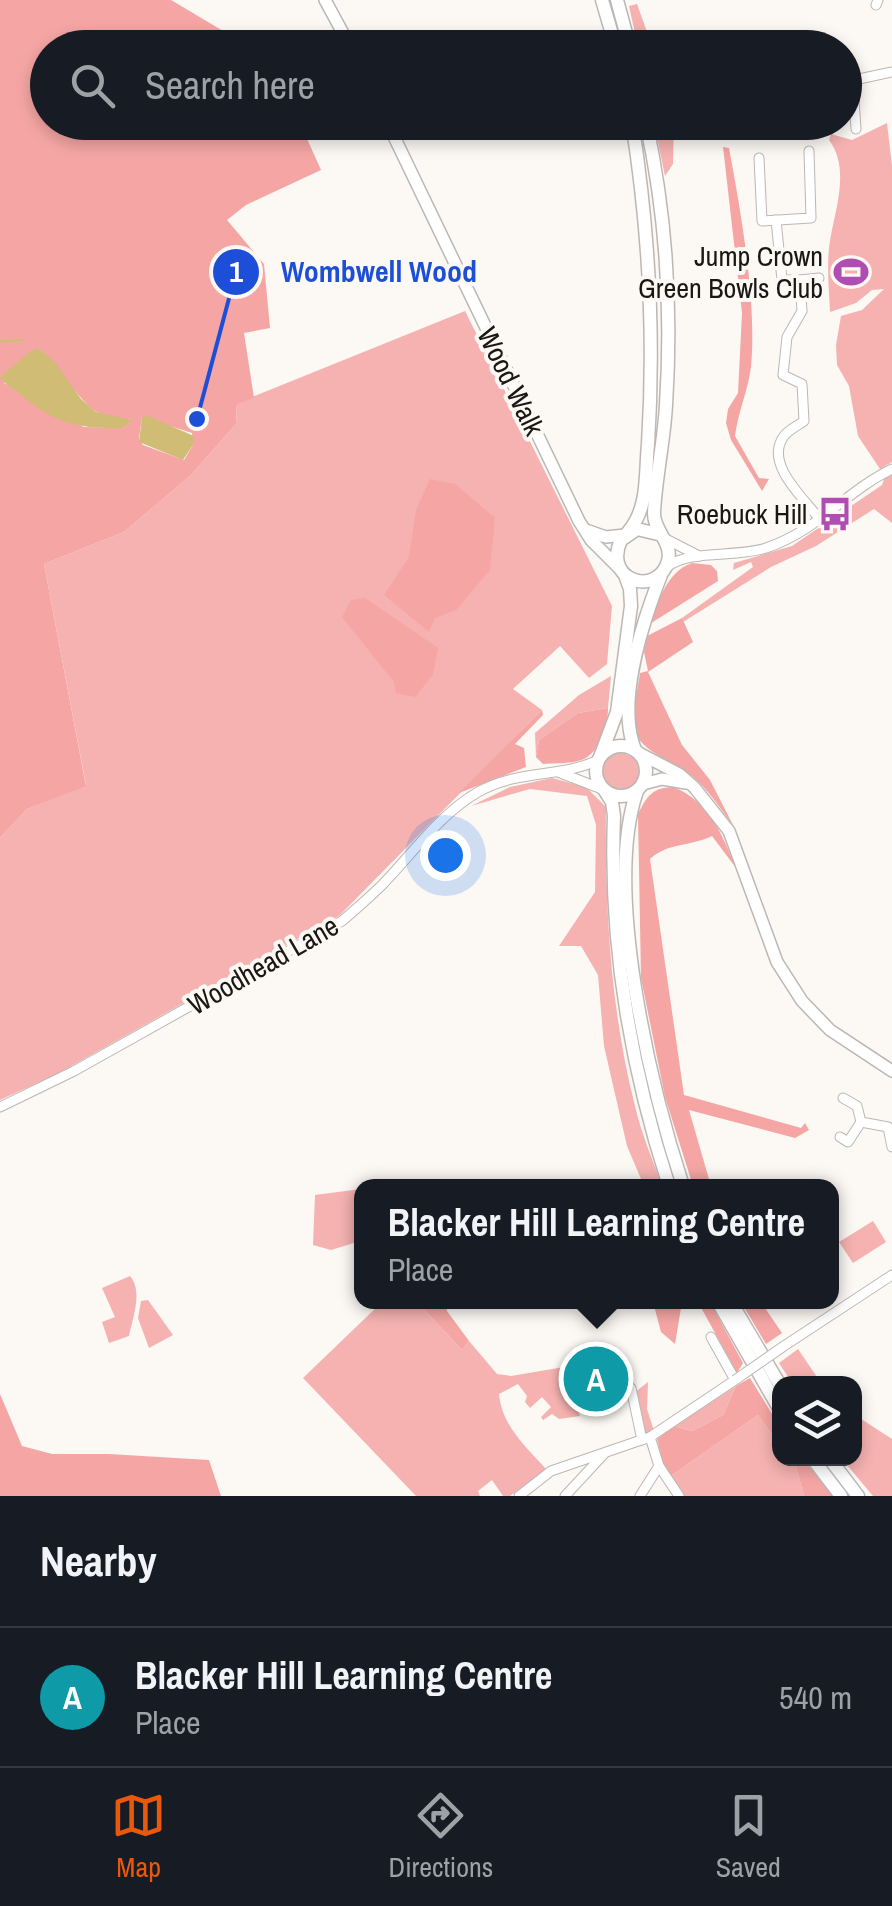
<!DOCTYPE html>
<html lang="en">
<head>
<meta charset="utf-8">
<style>
	body { margin:0; font-family:"Archivo Narrow",sans-serif; background:#20242c; color:#f1f3f6 }
	.controls { position:absolute; right:30px; bottom:30px; display:grid; overflow:hidden; border-radius:20px; box-shadow:0 5px 15px #0003 }
	.controls button { width:90px; height:90px; display:grid; place-items:center; padding:0; border:0; border-bottom:2px solid #363941; background:#171b24; color:#f1f3f6; font:50px sans-serif }
	.you { position:absolute; left:445px; top:855px; width:35px; height:35px; margin:-25px; border:8px solid #fff; border-radius:50%; background:#1a73e8; box-shadow:0 0 0 15px #1a73e833 }
	.badge { display:grid; place-items:center; width:65px; height:65px; border-radius:50%; background:#ea580c; color:#fff; font-size:32px; font-weight:700 }
	.pin { position:absolute; translate:-50% -50%; border:5px solid #fff; box-shadow:0 2px 10px #0006 }
	.popup { position:absolute; left:354px; top:1179px; width:485px; height:130px; box-sizing:border-box; display:grid; place-content:center; border-radius:20px; background:#171b24; filter:drop-shadow(0 2px 8px #0005); font-size:32px; white-space:nowrap; color:#9ea1a6 }
	.popup b { font-size:38px; color:#f1f3f6 }
	.popup::after { content:''; position:absolute; left:50%; top:100%; margin-left:-20px; border:20px solid transparent; border-top-color:#171b24 }
	.list { margin:0; padding:0; list-style:none }
	h2 { display:flex; justify-content:space-between; align-items:center; height:130px; margin:0; padding:0 40px; font-size:42px }
	h2 small { font-size:32px; font-weight:400; color:#9ea1a6 }
	.list li { display:grid; grid-template-columns:65px 1fr auto; gap:30px; align-items:center; box-sizing:border-box; height:140px; padding:0 40px; border-top:2px solid #363941 }
	.list b { display:block; font-size:38px; white-space:nowrap }
	.list p { margin:0; font-size:32px; white-space:nowrap; color:#9ea1a6 }
	.list em { font-size:32px; font-style:normal; color:#9ea1a6 }
	.icon { flex:none; width:55px; height:55px; fill:none; stroke:currentColor; stroke-width:2; stroke-linecap:round; stroke-linejoin:round }
	.map { position:relative; flex:none; width:892px; height:1496px; overflow:hidden }
	.search { position:absolute; background:#171b24; box-shadow:0 5px 15px #0003; left:30px; right:30px; top:30px; height:110px; display:flex; align-items:center; gap:25px; box-sizing:border-box; padding:0 35px; border-radius:55px; color:#9ea1a6; font-size:38px }
	.sheet { height:270px; background:#171b24 }
	nav { display:flex; justify-content:space-around; align-items:center; box-sizing:border-box; height:140px; border-top:2px solid #363941; background:#171b24; font-size:28px; color:#9ea1a6 }
	nav a { display:grid; justify-items:center; gap:5px }
	nav .on { color:#ea580c }
	.map>svg:first-child { display:block }
	.green { fill:#f5b2b0 }
	.forest { fill:#f5a6a4; fill-rule:evenodd }
	.water { fill:#d0bc75 }
	.lines { fill:none; stroke-linecap:round; stroke-linejoin:round }
	.stream { stroke:#d0bc75; stroke-width:2.5 }
	.minor-casing { stroke:#bcb7b4; stroke-width:11 }
	.major-casing { stroke:#bcb7b4; stroke-width:14 }
	.highway-casing { stroke:#bcb7b4; stroke-width:15 }
	.minor { stroke:#fff; stroke-width:9 }
	.major { stroke:#fff; stroke-width:11 }
	.highway { stroke:#fff; stroke-width:12 }
	.minor-bridge-casing { stroke:#bcb7b4; stroke-width:11; stroke-linecap:butt }
	.minor-bridge { stroke:#fff; stroke-width:9 }
	.labels { text-anchor:middle; dominant-baseline:central; stroke-width:8; stroke-linejoin:round; paint-order:stroke }
	.poi-label { font-size:28px; fill:#181715; stroke:#fcf8f4; text-anchor:end }
	.street-label { font-size:28px; fill:#181715; stroke:#fcf8f4 }
	.leader { fill:none; stroke:#1d4ed8; stroke-width:4 }
	.callout-dot { fill:#1d4ed8; stroke:#fcf8f4; stroke-width:4 }
	.mark-label { font-size:30px; text-anchor:middle; font-weight:bold; fill:#fff }
	.callout-label { font-size:30px; text-anchor:middle; font-weight:bold; fill:#1d4ed8; stroke:#fcf8f4; stroke-width:8; stroke-linejoin:round; paint-order:stroke }
</style>
</head>
<body>
<div class="map">
<svg width="892" height="1496" viewBox="0 0 892 1496">
	<rect width="100%" height="100%" fill="#fcf8f4"/>
	<g class="green">
		<polygon points="637,4 650,40 671,44 675,47 638,47 629,6"/>
		<polygon points="654,123 674,123 673,164 665,176"/>
		<path d="M887 123 892 166V462L880 469 858 436 849 386 837 365 836 345 841 316 862 310 884 289 872 290 856 303 830 312C829 291 827 269 829 248 833 214 852 171 829 140L831 134 852 140Z"/>
		<polygon points="465,311 612,606 607,664 589,678 560,646 513,689 542,710 339,916 57,1074 0,1100 0,838 27,809 86,785 44,564 124,532 191,475 236,424 237,403"/>
		<polygon points="892,472 892,523 874,509 816,546 771,567 683,622 682,618 753,567 751,562 733,570 734,563 792,546 882,485 885,476"/>
		<polygon points="611,676 608,708 578,713 539,740 536,757 535,733 579,695"/>
		<circle cx="620" cy="772" r="19"/>
		<path d="M552 778 586 787 606 807C605 907 610 1008 635 1106 641 1133 653 1160 662 1186H644L627 1146 604 1046 598 975 581 946H559L595 892 596 825 587 796 530 789 471 806 510 787Z"/>
		<polygon points="361,1189 361,1246 354,1243 331,1250 313,1245 315,1195"/>
		<polygon points="873,1221 886,1242 853,1263 839,1242"/>
		<path d="M130 1276C143 1291 133 1317 129 1336L109 1343 102 1322 115 1317 102 1288Z"/>
		<polygon points="148,1300 173,1335 149,1348 138,1318 141,1301"/>
		<path d="M382 1302H417L462 1350 469 1341 497 1374 511 1376 564 1367 580 1416 559 1419 552 1414 543 1420 541 1417 551 1407 542 1397 530 1408 525 1402 527 1396 518 1384 499 1394C502 1426 526 1447 547 1470L510 1496H503L492 1480 478 1491 480 1496H416L303 1378Z"/>
		<polygon points="798,1349 821,1383 792,1383 779,1363"/>
		<polygon points="648,1382 647,1409 654,1431 644,1434 634,1393"/>
		<polygon points="736,1386 723,1415 692,1431 674,1426"/>
		<polygon points="758,1415 779,1445 780,1458 790,1459 796,1467 804,1496 684,1496 671,1476"/>
		<polygon points="855,1415 892,1439 892,1496 873,1496 842,1459 854,1458"/>
	</g>
	<g class="forest">
		<path d="M0 0H171L235 38 260 32 267 47 48 48V122L300 123 321 170 246 205 227 220 264 264 270 328 244 333 254 398 237 404 236 424 191 475 124 532 44 564 86 786 27 809 0 838ZM39 349C57 364 83 407 99 413 109 417 121 418 131 420L124 428 84 427 4 383ZM142 417 192 433 193 445 184 460 143 445 139 439Z"/>
		<path d="M723 147 729 148C741 213 757 302 751 367 748 391 738 412 735 436L759 478 769 479 762 491 731 440 726 423 728 409 738 393 742 313Z"/>
		<polygon points="430,479 455,484 495,518 490,570 456,610 435,618 429,632 384,595 409,557 416,510"/>
		<path d="M692 563 711 565 717 571 718 581 648 625C659 602 666 572 692 563Z"/>
		<polygon points="365,598 438,648 433,675 415,697 396,693 394,682 342,617 351,600"/>
		<path d="M682 618 693 642 648 672 682 745 710 780 734 827C720 808 707 787 688 773 673 761 647 754 637 736 629 719 638 691 640 673L648 671 644 652 647 636Z"/>
		<path d="M608 708C608 725 601 750 584 759 574 764 554 763 543 764L536 757 539 740 578 713Z"/>
		<polygon points="542,710 543,715 515,744 524,748 526,767 459,793"/>
		<path d="M673 787C709 801 722 834 736 868L712 836C689 847 669 842 650 859L684 1095 801 1128 805 1123 809 1130 795 1138 689 1110 711 1186H693L665 1097 641 978 638 814C647 796 652 788 673 787Z"/>
		<polygon points="417,1302 446,1302 447,1311 469,1341 462,1350"/>
		<polygon points="653,1302 682,1302 675,1344 661,1332"/>
		<polygon points="698,1302 710,1302 743,1363 737,1373"/>
		<polygon points="741,1302 761,1302 782,1333 766,1344"/>
		<polygon points="750,1378 779,1425 779,1445 758,1415 671,1476 663,1466 657,1439 674,1426 692,1431 723,1415 736,1386"/>
		<polygon points="0,1394 22,1446 52,1454 109,1454 209,1460 221,1496 0,1496"/>
		<polygon points="790,1459 803,1459 833,1496 804,1496 796,1467"/>
	</g>
	<g class="water">
		<path d="M39 349 54 361 81 399 96 412 132 420 124 428C83 429 57 425 25 398 16 391 6 386 0 377L32 350Z"/>
		<polygon points="148,416 194,436 193,445 183,460 139,442 142,417"/>
	</g>
	<g class="lines">
		<polyline class="stream" points="0,341 22,340"/>
		<g class="minor-casing">
			<g id="minor">
				<polyline points="876,5 878,0"/>
				<polyline points="856,129 853,84 859,79 892,72"/>
				<polyline points="759,158 762,221 811,218 809,151"/>
				<path d="M776 220 782 280H800L802 311 787 337 783 375 802 384 804 421C799 425 788 430 784 436 763 464 806 500 821 521"/>
				<polyline points="800,280 819,278"/>
				<polyline points="664,538 699,556"/>
				<path d="M667 567C689 549 737 558 766 548 819 530 846 491 892 469"/>
				<polyline points="558,772 602,789"/>
				<polyline points="843,1098 857,1106 861,1122 888,1127 892,1147"/>
				<path d="M0 1107 74 1071 342 921C356 909 370 897 383 884 413 853 440 814 478 792 519 769 561 778 598 760"/>
				<polyline points="840,1137 848,1142 861,1122"/>
				<polyline points="784,1346 892,1275"/>
				<polyline points="631,1388 642,1440"/>
				<polyline points="659,1466 679,1496"/>
				<polyline points="519,1496 551,1471 650,1437 735,1380 711,1337"/>
				<polyline points="565,1496 604,1454"/>
				<polyline points="640,1496 659,1466 650,1437"/>
			</g>
		</g>
		<g class="major-casing">
			<g id="major">
				<polyline points="325,0 351,48"/>
				<polyline points="387,122 579,521 591,540 622,571"/>
				<polyline points="586,530 606,537 625,535"/>
				<polyline points="639,753 679,774 694,787 729,831 777,962 802,1001 830,1030 892,1071"/>
				<polyline points="643,784 662,779 686,783"/>
			</g>
		</g>
		<g class="highway-casing">
			<g id="highway">
				<polyline points="602,0 616,48"/>
				<polyline points="617,0 630,48"/>
				<path d="M646 122C666 213 672 312 666 405 664 441 656 476 654 512 653 531 673 542 668 561 664 577 647 586 632 579 616 572 614 555 621 540L637 529 658 534"/>
				<path d="M628 532C649 508 645 474 648 444 655 335 649 230 632 122"/>
				<circle cx="621" cy="771" r="25"/>
				<path d="M635 750C616 702 643 621 661 575"/>
				<polyline points="600,757 617,712 631,606 630,589 625,575"/>
				<path d="M605 791 612 802 614 816C609 943 630 1066 669 1186"/>
				<path d="M637 791C603 890 651 1088 683 1186"/>
				<polyline points="718,1302 780,1410"/>
				<polyline points="731,1302 780,1385"/>
				<polyline points="812,1458 841,1496"/>
				<polyline points="829,1458 858,1496"/>
			</g>
		</g>
		<use href="#minor" class="minor"/>
		<use href="#major" class="major"/>
		<use href="#highway" class="highway"/>
		<g class="minor-bridge-casing">
			<polyline id="minor-bridge" points="735,1380 784,1346"/>
		</g>
		<use href="#minor-bridge" class="minor-bridge"/>
	</g>
	<defs>
		<g id="stadium-bare" transform="scale(2.7)"><path d="M0-5a6.5 5 0 1 0 0 10a6.5 5 0 1 0 0-10ZM-3.5-1.8h7v3.6h-7Z" fill="#af4db3" stroke="#fcf8f4" stroke-width="2.5" paint-order="stroke"/></g>
		<g id="bus-bare" transform="scale(2.7)"><path d="M-5-6H5V4H4V6H2V4H-2V6H-4V4H-5ZM-3.5-4V0h7V-4ZM-3.5 1.2v1.5H-2V1.2ZM2 1.2v1.5H3.5V1.2Z" fill="#af4db3" stroke="#fcf8f4" stroke-width="2.5" paint-order="stroke"/></g>
	</defs>
	<g fill-rule="evenodd">
		<use href="#stadium-bare" x="851" y="272"/>
		<use href="#bus-bare" x="835" y="514"/>
	</g>
	<g class="labels">
		<g class="poi-label">
			<text x="823" y="256">Jump Crown<tspan x="823" dy="32">Green Bowls Club</tspan></text>
			<text x="807" y="514">Roebuck Hill</text>
		</g>
		<g class="street-label">
			<text transform="translate(511 381) rotate(64)">Wood Walk</text>
			<text transform="translate(263 965) rotate(-30)">Woodhead Lane</text>
		</g>
	</g>
	<path class="leader" d="M197 419L236 272"/>
	<g class="callout-dot">
		<circle cx="197" cy="419" r="10"/>
		<circle cx="236" cy="272" r="25"/>
	</g>
	<g class="mark-label">
		<text x="236" y="282">1</text>
	</g>
	<g class="callout-label">
		<text x="379" y="282">Wombwell Wood</text>
	</g>
</svg>
<div class="controls">
<button><svg class="icon" aria-label="layers" viewBox="0 0 24 24"><path d="M12 4l9 5-9 5-9-5zM3 14l9 5 9-5"/></svg></button>
</div>
<div class="you"></div>
<div class="pin badge" style="left:596px;top:1379px;background:#0f9aa8">A</div>
<div class="popup"><b>Blacker Hill Learning Centre</b>Place</div>
<div class="search"><svg class="icon" aria-label="search" viewBox="0 0 24 24"><circle cx="10" cy="10" r="6"/><path d="M15 15l6 6"/></svg>Search here</div>
</div>
<section class="sheet">
<h2>Nearby<small></small></h2>
<ul class="list">
<li><span class="badge" style="background:#0f9aa8">A</span><div><b>Blacker Hill Learning Centre</b><p>Place</p></div><em>540 m</em></li>
</ul>
</section>
<nav>
<a class="on"><svg class="icon" aria-label="map" viewBox="0 0 24 24"><path d="M3 6l6-2 6 2 6-2v14l-6 2-6-2-6 2zM9 4v14M15 6v14"/></svg>Map</a>
<a><svg class="icon" aria-label="directions" viewBox="0 0 24 24"><path d="M12 3l9 9-9 9-9-9zM9 14v-3h6M13 9l2 2-2 2"/></svg>Directions</a>
<a><svg class="icon" aria-label="saved" viewBox="0 0 24 24"><path d="M7 4h10v16l-5-4-5 4z"/></svg>Saved</a>
</nav>
</body>
</html>
